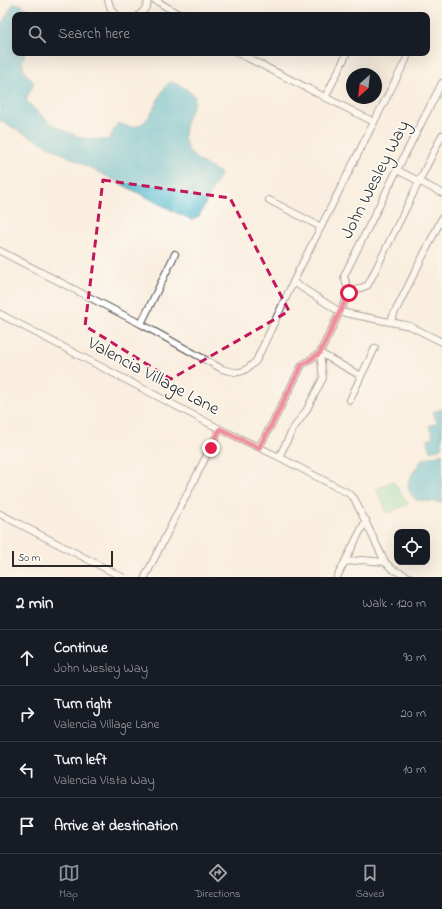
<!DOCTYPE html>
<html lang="en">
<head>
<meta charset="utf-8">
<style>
	body { margin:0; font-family:"Indie Flower",sans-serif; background:#242831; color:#f1f3f6 }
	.controls { position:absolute; right:12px; bottom:12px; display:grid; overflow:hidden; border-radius:8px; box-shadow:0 4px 16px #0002 }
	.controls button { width:36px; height:36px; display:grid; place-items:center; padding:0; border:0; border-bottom:1px solid #363941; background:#171b24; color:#f1f3f6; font:20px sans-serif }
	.compass { position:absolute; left:346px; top:68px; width:36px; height:36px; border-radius:50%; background:#171b24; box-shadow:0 4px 16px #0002; rotate:207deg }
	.scale { position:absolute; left:12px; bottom:10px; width:101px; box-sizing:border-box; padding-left:4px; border:2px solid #2b2b2b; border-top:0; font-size:11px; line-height:14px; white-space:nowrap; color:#2b2b2b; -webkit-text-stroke:3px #fdfcf7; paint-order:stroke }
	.stop { position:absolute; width:12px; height:12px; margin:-9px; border:3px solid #e11d48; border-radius:50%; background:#fff }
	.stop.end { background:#e11d48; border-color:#fff; box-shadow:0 1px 4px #0008 }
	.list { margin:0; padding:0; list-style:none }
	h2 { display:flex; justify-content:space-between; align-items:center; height:52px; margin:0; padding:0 16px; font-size:17px }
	h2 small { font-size:13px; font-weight:400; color:#9ea1a6 }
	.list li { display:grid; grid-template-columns:26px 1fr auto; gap:12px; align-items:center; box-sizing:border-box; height:56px; padding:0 16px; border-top:1px solid #363941 }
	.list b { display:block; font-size:15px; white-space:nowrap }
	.list p { margin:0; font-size:13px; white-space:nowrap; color:#9ea1a6 }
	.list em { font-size:13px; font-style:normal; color:#9ea1a6 }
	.icon { flex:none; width:22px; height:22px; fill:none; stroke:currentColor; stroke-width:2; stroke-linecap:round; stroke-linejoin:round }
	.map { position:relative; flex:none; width:442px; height:577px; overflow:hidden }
	.search { position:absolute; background:#171b24; box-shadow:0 4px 16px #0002; left:12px; right:12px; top:12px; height:44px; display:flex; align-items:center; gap:10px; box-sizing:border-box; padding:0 14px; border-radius:8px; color:#9ea1a6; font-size:15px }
	.sheet { height:276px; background:#171b24 }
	nav { display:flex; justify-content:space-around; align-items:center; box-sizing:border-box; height:56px; border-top:1px solid #363941; background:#171b24; font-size:11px; color:#9ea1a6 }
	nav a { display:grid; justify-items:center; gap:2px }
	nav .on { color:#8c9099 }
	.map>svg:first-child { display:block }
	.green { fill:#81d89c; stroke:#568264 }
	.water { fill:#4cb6ca; stroke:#3c707a }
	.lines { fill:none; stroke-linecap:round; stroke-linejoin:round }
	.lane-casing { stroke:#4a4846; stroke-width:8 }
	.lane { stroke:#fff; stroke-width:6 }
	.route { stroke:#e11d48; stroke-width:5 }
	.marked { fill:none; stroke:#c2185b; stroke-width:3; stroke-dasharray:8 5; stroke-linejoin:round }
	.labels { text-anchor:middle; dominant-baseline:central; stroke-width:3; stroke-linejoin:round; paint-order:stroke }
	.street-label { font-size:18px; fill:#2b2b2b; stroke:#fdfcf7 }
</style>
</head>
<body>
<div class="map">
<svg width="442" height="577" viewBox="0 0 442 577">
	<rect width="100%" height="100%" fill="#fdfcf7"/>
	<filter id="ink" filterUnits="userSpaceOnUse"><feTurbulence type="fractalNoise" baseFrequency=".025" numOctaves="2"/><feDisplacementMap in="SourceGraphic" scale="8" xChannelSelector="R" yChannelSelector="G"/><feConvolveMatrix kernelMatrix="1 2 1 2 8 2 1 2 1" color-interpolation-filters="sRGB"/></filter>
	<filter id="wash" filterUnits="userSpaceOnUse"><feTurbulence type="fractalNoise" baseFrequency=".012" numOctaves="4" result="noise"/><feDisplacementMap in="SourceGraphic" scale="16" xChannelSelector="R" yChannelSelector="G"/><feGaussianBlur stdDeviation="0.9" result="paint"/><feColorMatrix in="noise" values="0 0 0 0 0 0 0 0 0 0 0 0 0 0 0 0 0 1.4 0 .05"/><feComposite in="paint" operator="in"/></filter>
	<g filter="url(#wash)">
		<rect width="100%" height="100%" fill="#f9eedf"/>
		<polygon class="green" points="393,481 408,504 388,513 376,489"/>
		<g class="water">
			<path d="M13 4H20L35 14V15H15V53H25L22 62 25 72 34 83 26 100C43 119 58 130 83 138 91 140 100 139 108 140L118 123C122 125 128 127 133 127 154 124 155 94 170 82 180 84 189 90 195 97 195 106 189 112 187 120 177 152 198 161 221 173L199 216 193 220 181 215 0 121V27Z"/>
			<polygon points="442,409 442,448 431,451 427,440 433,437 429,426 437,423 433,412"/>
			<path d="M442 453V503L420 500 418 501C398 486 413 474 423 458L425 459Z"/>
		</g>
	</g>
	<g filter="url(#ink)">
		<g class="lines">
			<g class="lane-casing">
				<g id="lane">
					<polyline points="108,0 111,9 117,15"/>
					<polyline points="155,0 180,15"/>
					<path d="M139 15C144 11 148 6 148 0"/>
					<polyline points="325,98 347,53"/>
					<polyline points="374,122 406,60 408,53"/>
					<polyline points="397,170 442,193"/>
					<polyline points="269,200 321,227"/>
					<path d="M0 251 141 324 222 369C239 374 243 374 256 361L298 272 374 122 238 53"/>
					<polyline points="293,282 340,312 410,326 442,342"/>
					<polyline points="349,293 344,276 397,170 442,83"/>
					<polyline points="0,314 220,429 279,457 348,493 354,498 385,562 392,569 409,577"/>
					<polyline points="390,322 442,218"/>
					<polyline points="141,324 175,254"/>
					<polyline points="320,353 361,376 350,400"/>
					<polyline points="361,376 375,348"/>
					<polyline points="259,447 273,422 302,365 320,353 349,293 368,285 442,135"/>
					<polyline points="279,457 293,429 306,411 323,378 320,353"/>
					<polyline points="0,514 122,577"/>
					<polyline points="345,562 362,560 385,562"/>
					<polyline points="145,577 220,429"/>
					<polyline points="337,577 366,520"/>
				</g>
			</g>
			<use href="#lane" class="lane"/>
		</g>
	</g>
	<g class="lines" filter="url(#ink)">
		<polyline class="route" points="211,448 220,429 259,448 273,422 302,365 320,353 349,293"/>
	</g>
	<path d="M0 0H442V577H0ZM103 180 230 198 289 311 171 379 85 326Z" fill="#f9eedf" fill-opacity=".55" fill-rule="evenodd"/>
	<path class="marked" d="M103 180 230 198 289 311 171 379 85 326Z"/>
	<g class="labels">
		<g class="street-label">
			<text transform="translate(376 180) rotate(-63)">John Wesley Way</text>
			<text transform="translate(153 377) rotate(28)">Valencia Village Lane</text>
		</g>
	</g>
</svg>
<div class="controls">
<button><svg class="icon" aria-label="locate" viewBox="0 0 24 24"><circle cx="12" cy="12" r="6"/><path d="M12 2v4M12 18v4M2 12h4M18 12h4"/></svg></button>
</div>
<svg class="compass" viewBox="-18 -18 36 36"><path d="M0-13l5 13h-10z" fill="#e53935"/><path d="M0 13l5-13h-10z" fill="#9ea1a6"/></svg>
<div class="scale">50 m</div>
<div class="stop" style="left:349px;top:293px"></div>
<div class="stop end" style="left:211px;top:448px"></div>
<div class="search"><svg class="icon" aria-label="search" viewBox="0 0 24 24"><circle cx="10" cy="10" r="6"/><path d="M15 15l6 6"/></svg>Search here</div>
</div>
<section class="sheet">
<h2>2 min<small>Walk · 120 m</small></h2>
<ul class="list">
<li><svg class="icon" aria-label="ahead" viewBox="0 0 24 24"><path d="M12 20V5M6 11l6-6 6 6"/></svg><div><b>Continue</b><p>John Wesley Way</p></div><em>90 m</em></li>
<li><svg class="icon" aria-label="right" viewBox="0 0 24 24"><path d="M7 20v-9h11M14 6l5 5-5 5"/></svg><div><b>Turn right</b><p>Valencia Village Lane</p></div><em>20 m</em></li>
<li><svg class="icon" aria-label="left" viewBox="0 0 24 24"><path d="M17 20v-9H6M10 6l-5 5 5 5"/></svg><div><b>Turn left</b><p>Valencia Vista Way</p></div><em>10 m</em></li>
<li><svg class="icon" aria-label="arrive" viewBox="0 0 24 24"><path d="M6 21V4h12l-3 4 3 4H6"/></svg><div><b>Arrive at destination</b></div></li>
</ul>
</section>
<nav>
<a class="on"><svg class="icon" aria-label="map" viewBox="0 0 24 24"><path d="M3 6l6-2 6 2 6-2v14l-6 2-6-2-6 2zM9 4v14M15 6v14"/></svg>Map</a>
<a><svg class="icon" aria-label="directions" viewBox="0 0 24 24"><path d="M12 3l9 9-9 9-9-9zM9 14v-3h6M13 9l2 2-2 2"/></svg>Directions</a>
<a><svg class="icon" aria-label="saved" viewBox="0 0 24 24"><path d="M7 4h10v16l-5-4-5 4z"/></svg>Saved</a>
</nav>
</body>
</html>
